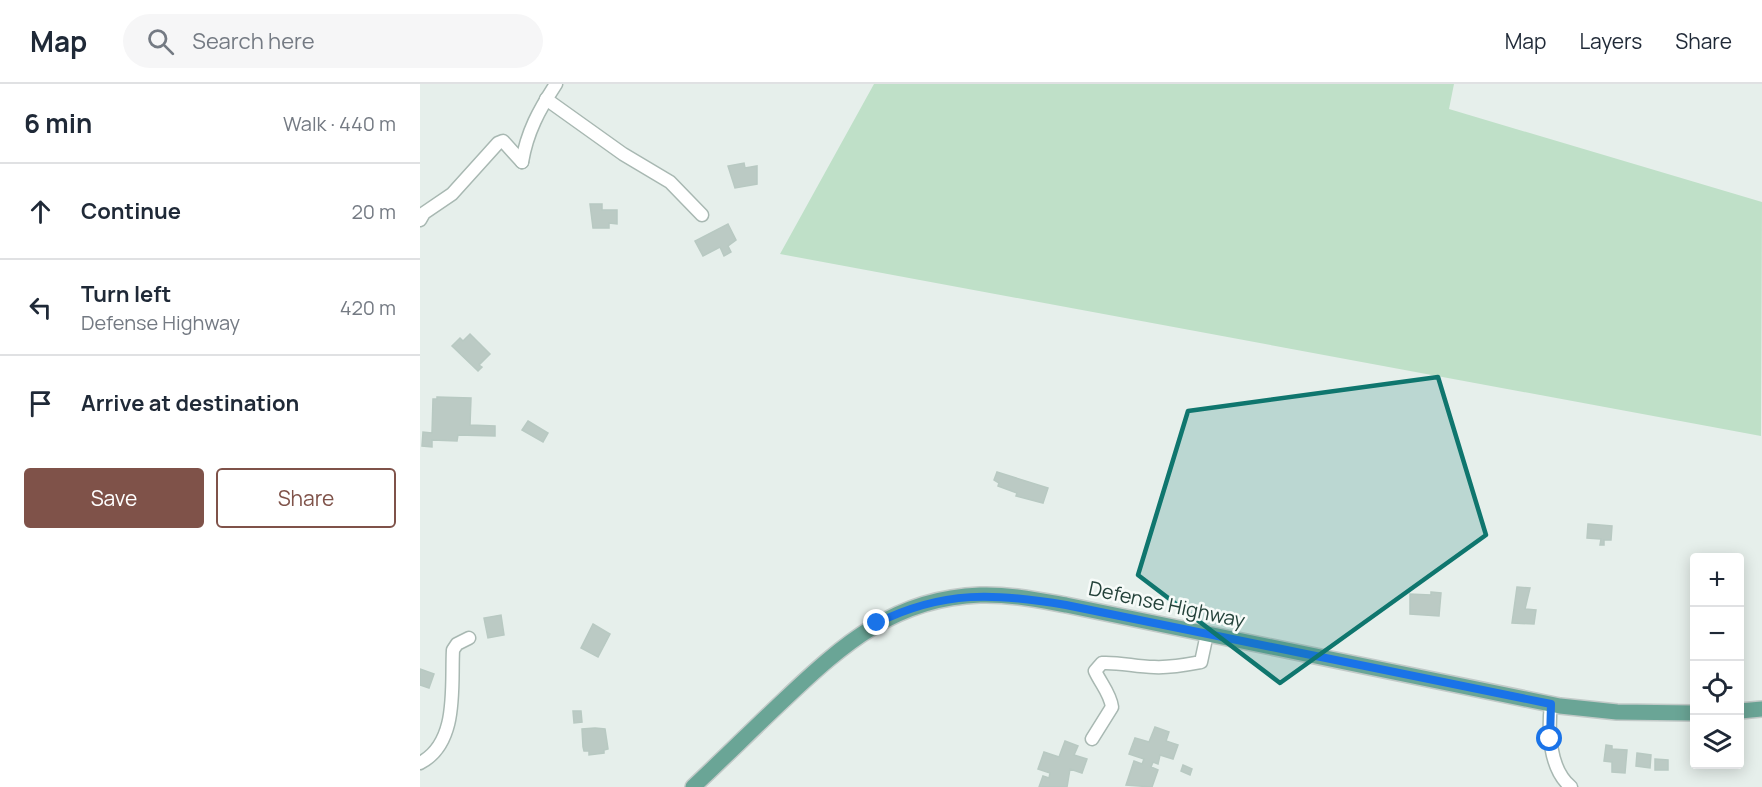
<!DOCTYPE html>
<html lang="en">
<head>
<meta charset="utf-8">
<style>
	body { margin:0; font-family:Manrope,sans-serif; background:#f6f6f7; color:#1f2937 }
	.controls { position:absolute; right:18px; bottom:18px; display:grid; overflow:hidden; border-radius:6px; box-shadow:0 3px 15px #0003 }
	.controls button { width:54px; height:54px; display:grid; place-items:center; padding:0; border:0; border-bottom:2px solid #e0e1e3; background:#fff; color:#1f2937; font:30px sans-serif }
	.stop { position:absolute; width:18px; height:18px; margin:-14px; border:4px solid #1a73e8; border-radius:50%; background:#fff }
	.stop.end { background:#1a73e8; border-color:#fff; box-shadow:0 2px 6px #0008 }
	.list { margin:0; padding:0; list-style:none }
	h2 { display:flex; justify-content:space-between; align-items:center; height:78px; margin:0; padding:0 24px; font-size:26px }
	h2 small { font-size:20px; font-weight:400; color:#747a83 }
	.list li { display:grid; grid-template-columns:39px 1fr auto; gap:18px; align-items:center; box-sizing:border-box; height:96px; padding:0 24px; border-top:2px solid #e0e1e3 }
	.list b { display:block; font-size:22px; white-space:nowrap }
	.list p { margin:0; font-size:20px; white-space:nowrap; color:#747a83 }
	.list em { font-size:20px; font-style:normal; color:#747a83 }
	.actions { display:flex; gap:12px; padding:18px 24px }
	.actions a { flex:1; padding:14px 0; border:2px solid #7f5249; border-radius:6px; text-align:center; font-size:21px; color:#7f5249 }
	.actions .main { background:#7f5249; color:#fff }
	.icon { flex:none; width:33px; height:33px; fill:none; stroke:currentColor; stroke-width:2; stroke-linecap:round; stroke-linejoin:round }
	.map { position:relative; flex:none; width:1342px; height:703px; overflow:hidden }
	header { display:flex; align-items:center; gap:36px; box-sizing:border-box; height:84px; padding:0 30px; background:#fff; border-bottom:2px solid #e0e1e3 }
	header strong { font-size:28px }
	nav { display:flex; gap:33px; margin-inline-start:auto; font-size:21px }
	.search { width:420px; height:54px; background:#f6f6f7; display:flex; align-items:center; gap:15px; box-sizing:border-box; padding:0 21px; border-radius:33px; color:#747a83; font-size:22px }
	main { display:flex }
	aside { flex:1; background:#fff }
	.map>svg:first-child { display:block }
	.green { fill:#bfe0c8 }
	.building { fill:#bbcac4; stroke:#b8c9c2; stroke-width:1.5 }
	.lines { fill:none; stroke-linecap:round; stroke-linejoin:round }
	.minor-casing { stroke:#a8b8b2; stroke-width:15 }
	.major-casing { stroke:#c2cac8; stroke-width:18 }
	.minor { stroke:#fff; stroke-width:12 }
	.major { stroke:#6aa596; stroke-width:15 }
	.route { stroke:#1a73e8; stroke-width:8 }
	.marked { fill:#0f766e; fill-opacity:0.2; stroke:#0f766e; stroke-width:4.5; stroke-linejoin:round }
	.labels { text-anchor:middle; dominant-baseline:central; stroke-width:5; stroke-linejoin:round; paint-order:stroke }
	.street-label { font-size:20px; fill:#24423a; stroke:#f7fbf9 }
</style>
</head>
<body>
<header>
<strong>Map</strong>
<div class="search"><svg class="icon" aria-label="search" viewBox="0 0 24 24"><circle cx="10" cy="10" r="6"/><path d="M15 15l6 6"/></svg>Search here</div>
<nav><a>Map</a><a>Layers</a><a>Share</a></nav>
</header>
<main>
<aside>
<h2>6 min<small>Walk · 440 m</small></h2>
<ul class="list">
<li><svg class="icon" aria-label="ahead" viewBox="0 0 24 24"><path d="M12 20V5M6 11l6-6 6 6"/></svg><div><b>Continue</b></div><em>20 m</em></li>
<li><svg class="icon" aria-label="left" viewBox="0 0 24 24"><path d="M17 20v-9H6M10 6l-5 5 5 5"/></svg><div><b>Turn left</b><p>Defense Highway</p></div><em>420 m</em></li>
<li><svg class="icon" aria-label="arrive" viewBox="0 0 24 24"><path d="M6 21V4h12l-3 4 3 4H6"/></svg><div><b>Arrive at destination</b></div></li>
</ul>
<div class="actions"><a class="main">Save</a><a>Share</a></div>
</aside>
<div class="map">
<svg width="1342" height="703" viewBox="0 0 1342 703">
	<rect width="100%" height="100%" fill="#e6efeb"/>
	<polygon class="green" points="454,0 1034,0 1029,25 1342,118 1341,352 360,170"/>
	<g class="building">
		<polygon points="324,79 325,84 337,82 337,100 315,104 308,82"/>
		<polygon points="170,120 182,120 182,126 197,126 197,140 189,139 189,144 173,144"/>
		<polygon points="308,140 316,156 308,162 311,168 304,172 300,163 283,172 275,157"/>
		<polygon points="50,250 70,270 59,281 62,283 58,287 32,262 40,254 43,257"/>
		<polygon points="17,313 51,314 50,341 75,342 75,352 38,351 37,357 12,356 12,363 2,362 3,348 12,349 13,315 17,315"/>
		<polygon points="108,337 128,349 123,358 102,346"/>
		<polygon points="577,388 628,404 623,419 596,412 597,409 578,402 579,399 574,396"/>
		<polygon points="1168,440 1192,442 1191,456 1184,456 1184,461 1180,461 1181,455 1167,454"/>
		<polygon points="1097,503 1110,504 1105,525 1116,526 1114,540 1092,539"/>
		<polygon points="1011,508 1021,509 1019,532 990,530 990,510 1011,511"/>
		<polygon points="81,531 84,551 68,554 64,534"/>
		<polygon points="173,540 190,550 178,573 161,564"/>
		<polygon points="0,585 14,590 9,604 0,601"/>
		<polygon points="153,627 161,627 162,638 154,639"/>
		<polygon points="735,643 749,648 746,657 758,661 753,675 740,671 738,680 733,678 731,683 738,686 732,703 706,701 714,677 722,680 724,675 709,670 715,654 729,658"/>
		<polygon points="175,644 185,645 188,665 184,666 184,669 169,671 169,667 164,667 163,663 162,645"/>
		<polygon points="645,657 658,662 654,671 667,675 662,689 650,685 647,703 619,703 623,692 629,694 630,689 618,685 624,668 639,673"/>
		<polygon points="1186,661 1192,662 1192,665 1207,666 1205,689 1192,688 1192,678 1184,677"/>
		<polygon points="1217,669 1231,671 1230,684 1216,682"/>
		<polygon points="1235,675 1248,676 1248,686 1235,686"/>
		<polygon points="763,681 772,685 770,691 761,687"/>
	</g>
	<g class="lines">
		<g class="minor-casing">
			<g id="minor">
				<polyline points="126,15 203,70 250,98 282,131"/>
				<path d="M102 78C107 48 119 26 136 0"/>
				<polyline points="0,136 4,129 32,110 78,59 83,57 102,78"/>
				<path d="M1131 620C1128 647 1129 685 1151 703"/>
				<path d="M672 655 692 623C690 609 681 600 675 587L682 579C700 578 716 583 734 583 750 584 765 581 781 578L787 550"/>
				<path d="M0 679C39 659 31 602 33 566L37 560 49 554"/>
			</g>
		</g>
		<g class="major-casing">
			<g id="major">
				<polyline points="1320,627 1342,625"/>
				<path d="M273 703C304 674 334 644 365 615 423 560 475 514 560 511 589 510 618 516 646 521L1140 622 1197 628 1274 629"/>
			</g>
		</g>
		<use href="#minor" class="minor"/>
		<use href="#major" class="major"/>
	</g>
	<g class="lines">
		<path class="route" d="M457 539C523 506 576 509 646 521L1131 620 1130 655"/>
	</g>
	<path class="marked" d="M1018 293 1066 451 860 599 718 491 768 327Z"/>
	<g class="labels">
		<g class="street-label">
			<text transform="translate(747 520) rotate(12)">Defense Highway</text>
		</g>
	</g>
</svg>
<div class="controls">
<button>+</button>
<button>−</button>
<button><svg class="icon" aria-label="locate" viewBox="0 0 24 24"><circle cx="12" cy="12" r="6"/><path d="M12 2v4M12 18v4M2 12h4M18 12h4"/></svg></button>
<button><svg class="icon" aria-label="layers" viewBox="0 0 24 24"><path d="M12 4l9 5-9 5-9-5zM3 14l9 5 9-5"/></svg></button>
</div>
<div class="stop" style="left:1130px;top:655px"></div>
<div class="stop end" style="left:457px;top:539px"></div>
</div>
</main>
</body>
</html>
